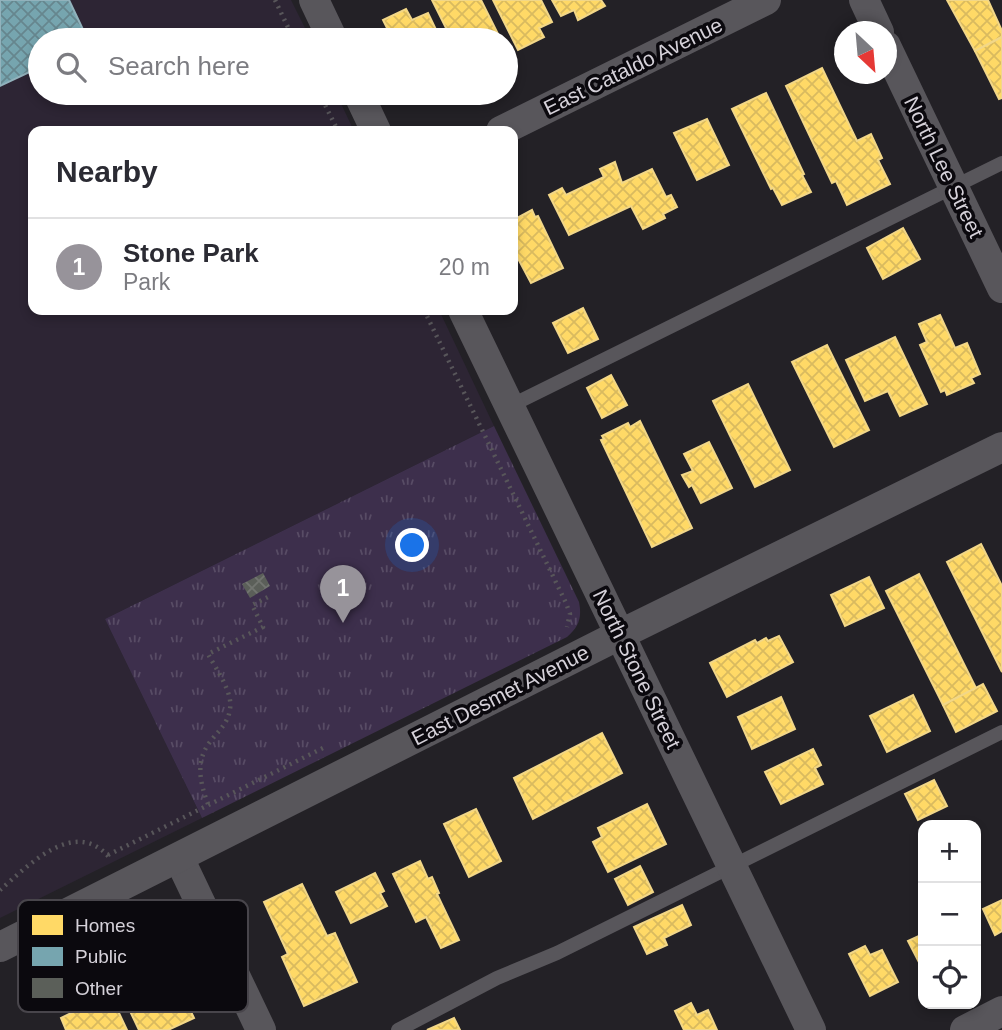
<!DOCTYPE html>
<html lang="en">
<head>
<meta charset="utf-8">
<style>
	body { margin:0; font-family:Helvetica,sans-serif; background:#f2f2f3; color:#2b2b33 }
	.controls { position:absolute; right:21px; bottom:21px; display:grid; overflow:hidden; border-radius:14px; box-shadow:0 4px 10px #0003 }
	.controls button { width:63px; height:63px; display:grid; place-items:center; padding:0; border:0; border-bottom:2px solid #e1e1e2; background:#fff; color:#2b2b33; font:35px sans-serif }
	.compass { position:absolute; left:834px; top:21px; width:63px; height:63px; border-radius:50%; background:#fff; box-shadow:0 4px 10px #0003; rotate:154deg }
	.you { position:absolute; left:413px; top:546px; width:24px; height:24px; margin:-18px; border:5px solid #fff; border-radius:50%; background:#1a73e8; box-shadow:0 0 0 10px #1a73e833 }
	.badge { display:grid; place-items:center; width:46px; height:46px; border-radius:50%; background:#97939a; color:#fff; font-size:23px; font-weight:700 }
	.pin { position:absolute; translate:-50% -58px; filter:drop-shadow(0 2px 4px #0008) }
	.pin::after { content:''; position:absolute; top:37px; width:24px; height:21px; background:inherit; clip-path:polygon(0 0,100% 0,50% 100%) }
	.list { margin:0; padding:0; list-style:none }
	h2 { display:flex; justify-content:space-between; align-items:center; height:91px; margin:0; padding:0 28px; font-size:30px }
	h2 small { font-size:23px; font-weight:400; color:#7c7c81 }
	.list li { display:grid; grid-template-columns:46px 1fr auto; gap:21px; align-items:center; box-sizing:border-box; height:98px; padding:0 28px; border-top:2px solid #e1e1e2 }
	.list b { display:block; font-size:26px; white-space:nowrap }
	.list p { margin:0; font-size:23px; white-space:nowrap; color:#7c7c81 }
	.list em { font-size:23px; font-style:normal; color:#7c7c81 }
	.icon { flex:none; width:38px; height:38px; fill:none; stroke:currentColor; stroke-width:2; stroke-linecap:round; stroke-linejoin:round }
	.map { position:relative; flex:none; width:1002px; height:1030px; overflow:hidden }
	.search { position:absolute; background:#fff; box-shadow:0 4px 10px #0003; left:28px; top:28px; width:490px; height:77px; display:flex; align-items:center; gap:18px; box-sizing:border-box; padding:0 24px; border-radius:38px; color:#7c7c81; font-size:26px }
	.panel { position:absolute; background:#fff; box-shadow:0 4px 10px #0003; left:28px; top:126px; width:490px; height:189px; border-radius:14px }
	.map>svg:first-child { display:block }
	.built { fill:#2d2534 }
	.park { fill:url(#park-tufts) }
	.homes { fill:url(#homes-cross-hatch); stroke:#f2d788; stroke-width:2 }
	.public { fill:url(#public-cross-hatch); stroke:#92b2bc; stroke-width:2 }
	.building { fill:url(#building-cross-hatch) }
	.lines { fill:none; stroke-linecap:round; stroke-linejoin:round }
	.path { stroke:#58565a; stroke-width:4.5; stroke-dasharray:2 5; stroke-linecap:butt }
	.lane { stroke:#58565b; stroke-width:14 }
	.street { stroke:#58565b; stroke-width:30 }
	.labels { text-anchor:middle; dominant-baseline:central; stroke-width:7; stroke-linejoin:round; paint-order:stroke }
	.street-label { font-size:21px; fill:#d5d1d9; stroke:#0b090e }
	.key { fill:#0b090e; stroke:#48454b; stroke-width:2 }
	.key-label { font-size:19px; fill:#d5d1d9 }
</style>
</head>
<body>
<div class="map">
<svg width="1002" height="1030" viewBox="0 0 1002 1030">
	<defs>
		<pattern id="park-tufts" width="24" height="20" patternUnits="userSpaceOnUse" patternTransform="scale(1.75)"><rect width="24" height="20" fill="#3d2f4c"/><path d="M3 7l-1-3M5 7V3M7 7l1-3M15 17l-1-3M17 17v-4M19 17l1-3" fill="none" stroke="#584c65"/></pattern>
		<pattern id="homes-cross-hatch" width="8" height="8" patternUnits="userSpaceOnUse" patternTransform="scale(1.75)"><rect width="8" height="8" fill="#ffd966"/><path d="M0 0l8 8M0 8l8-8" fill="none" stroke="#d9ba5f"/></pattern>
		<pattern id="public-cross-hatch" width="8" height="8" patternUnits="userSpaceOnUse" patternTransform="scale(1.75)"><rect width="8" height="8" fill="#76a5af"/><path d="M0 0l8 8M0 8l8-8" fill="none" stroke="#66868e"/></pattern>
		<pattern id="building-cross-hatch" width="8" height="8" patternUnits="userSpaceOnUse" patternTransform="scale(1.75)"><rect width="8" height="8" fill="#5b5f59"/><path d="M0 0l8 8M0 8l8-8" fill="none" stroke="#727570"/></pattern>
	</defs>
	<rect width="100%" height="100%" fill="#232126"/>
	<polygon class="built" points="0,0 291,0 311,40 40,40 40,93 336,93 354,131 33,131 33,310 439,310 494,426 105,619 202,818 0,918"/>
	<path class="park" d="M494 426 579 602C582 618 579 626 567 637L202 818 105 619Z"/>
	<g class="homes">
		<polygon points="432,0 481,0 501,40 452,40"/>
		<polygon points="493,0 541,0 552,22 539,28 544,37 518,50"/>
		<polygon points="552,0 601,0 605,6 578,20 574,10 561,16"/>
		<polygon points="947,0 988,0 1002,31 1002,37 975,51"/>
		<polygon points="406,9 412,20 428,13 441,40 393,40 383,20"/>
		<polygon points="1002,37 1002,98 999,99 975,51"/>
		<polygon points="822,68 857,141 871,134 882,158 878,160 890,184 847,205 836,181 832,183 786,86"/>
		<polygon points="766,93 804,174 802,175 811,192 782,205 773,188 771,189 732,109"/>
		<polygon points="707,119 729,165 697,180 674,133"/>
		<polygon points="615,162 622,183 652,169 666,197 671,195 677,207 663,214 665,218 643,229 631,206 569,235 549,195 562,188 566,195 604,177 600,169"/>
		<polygon points="532,210 535,217 538,216 563,268 531,283 514,251 519,248 513,235 513,220"/>
		<polygon points="903,228 920,259 883,279 867,248"/>
		<polygon points="583,308 598,339 568,353 553,323"/>
		<polygon points="940,315 955,348 967,343 980,374 971,378 974,383 947,395 945,390 941,392 920,345 927,342 919,324"/>
		<polygon points="895,337 927,404 900,416 888,391 865,401 846,360"/>
		<polygon points="827,345 869,430 834,447 792,362"/>
		<polygon points="611,375 627,405 602,418 587,388"/>
		<polygon points="748,384 790,470 755,487 713,401"/>
		<polygon points="640,421 692,528 652,547 601,440 604,439 602,436 628,423 630,427"/>
		<polygon points="709,442 732,488 701,503 692,485 689,487 682,475 693,471 684,454"/>
		<polygon points="981,544 1002,586 1002,672 947,562"/>
		<polygon points="919,574 976,688 943,705 886,591"/>
		<polygon points="869,577 884,608 845,626 831,595"/>
		<polygon points="779,636 793,662 727,697 710,663 755,640 757,643 766,638 768,641"/>
		<polygon points="983,684 997,711 956,732 943,705"/>
		<polygon points="913,695 930,731 887,752 870,716"/>
		<polygon points="781,697 795,729 752,749 738,717"/>
		<polygon points="602,733 622,773 533,819 514,778"/>
		<polygon points="813,749 821,765 815,768 823,784 781,804 765,772"/>
		<polygon points="934,780 947,806 918,820 905,794"/>
		<polygon points="647,804 666,844 608,872 593,842 602,837 598,828"/>
		<polygon points="476,809 501,861 469,877 444,824"/>
		<polygon points="420,861 428,879 432,877 439,893 437,894 459,940 441,948 426,917 416,922 393,874"/>
		<polygon points="640,866 653,892 628,905 615,879"/>
		<polygon points="375,873 384,891 380,893 387,906 351,923 336,892"/>
		<polygon points="302,884 327,936 335,933 357,982 304,1006 282,957 288,954 264,902"/>
		<polygon points="1002,900 1002,931 995,935 983,909"/>
		<polygon points="682,905 691,925 664,938 667,945 647,954 634,927"/>
		<polygon points="923,934 923,970 908,941"/>
		<polygon points="865,946 870,955 882,950 898,982 870,996 849,954"/>
		<polygon points="168,964 194,1018 168,1030 139,1030 119,988"/>
		<polygon points="110,994 127,1030 66,1030 61,1018"/>
		<polygon points="691,1003 697,1015 708,1010 717,1030 684,1030 675,1011"/>
		<polygon points="454,1018 460,1030 427,1030"/>
	</g>
	<polygon class="public" points="0,0 69,0 88,40 40,40 40,67 0,86"/>
	<polygon class="building" points="263,573 270,586 250,598 242,584"/>
	<g class="lines">
		<g class="path">
			<polyline points="275,0 294,40"/>
			<polyline points="319,93 338,131"/>
			<polyline points="424,310 566,603 570,614 567,627"/>
			<path d="M208 804C200 783 195 761 210 742 218 731 228 724 230 709 233 692 216 669 208 654L263 627 252 605 268 597"/>
			<polyline points="108,855 327,746"/>
			<path d="M0 890C28 866 74 817 109 857"/>
		</g>
		<g class="lane">
			<polyline points="510,406 1002,163"/>
			<polyline points="398,1030 497,978 557,953 1002,732"/>
		</g>
		<g class="street">
			<polyline points="314,0 333,40"/>
			<polyline points="864,0 879,32"/>
			<polyline points="886,46 1002,288"/>
			<polyline points="358,93 376,131"/>
			<polyline points="501,131 766,0"/>
			<polyline points="463,310 811,1030"/>
			<polyline points="179,858 261,1030"/>
			<polyline points="0,947 621,634 1002,447"/>
			<polyline points="965,1030 1002,1011"/>
		</g>
	</g>
	<g class="labels">
		<g class="street-label">
			<text transform="translate(633 66) rotate(-26)">East Cataldo Avenue</text>
			<text transform="translate(944 167) rotate(64)">North Lee Street</text>
			<text transform="translate(637 669) rotate(64)">North Stone Street</text>
			<text transform="translate(500 695) rotate(-27)">East Desmet Avenue</text>
		</g>
	</g>
	<rect x="18" y="900" width="230" height="112" rx="10" class="key"/>
	<rect x="32" y="915" width="31" height="20" fill="#ffd966"/>
	<rect x="32" y="947" width="31" height="19" fill="#76a5af"/>
	<rect x="32" y="978" width="31" height="20" fill="#5b5f59"/>
	<g class="key-label">
		<text x="75" y="932">Homes</text>
		<text x="75" y="963">Public</text>
		<text x="75" y="995">Other</text>
	</g>
</svg>
<div class="controls">
<button>+</button>
<button>−</button>
<button><svg class="icon" aria-label="locate" viewBox="0 0 24 24"><circle cx="12" cy="12" r="6"/><path d="M12 2v4M12 18v4M2 12h4M18 12h4"/></svg></button>
</div>
<svg class="compass" viewBox="-18 -18 36 36"><path d="M0-13l5 13h-10z" fill="#e53935"/><path d="M0 13l5-13h-10z" fill="#7c7c81"/></svg>
<div class="you"></div>
<div class="pin badge" style="left:343px;top:623px">1</div>
<div class="search"><svg class="icon" aria-label="search" viewBox="0 0 24 24"><circle cx="10" cy="10" r="6"/><path d="M15 15l6 6"/></svg>Search here</div>
<section class="panel">
<h2>Nearby<small></small></h2>
<ul class="list">
<li><span class="badge">1</span><div><b>Stone Park</b><p>Park</p></div><em>20 m</em></li>
</ul>
</section>
</div>
</body>
</html>
